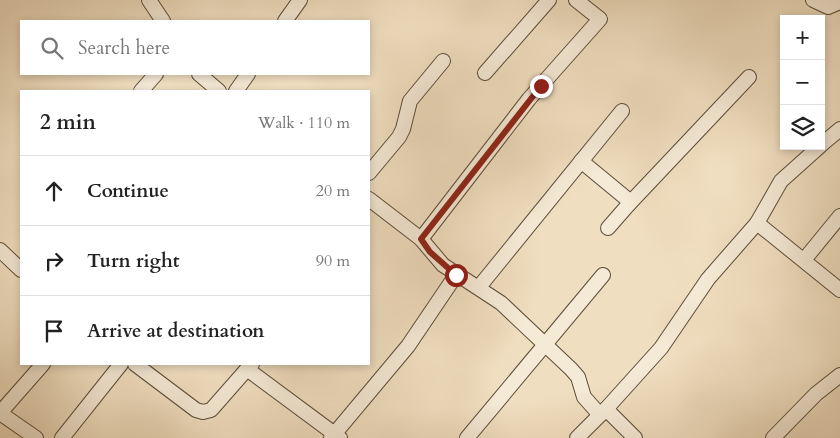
<!DOCTYPE html>
<html lang="en">
<head>
<meta charset="utf-8">
<style>
	body { margin:0; font-family:Cardo,serif; background:#f2f2f2; color:#222 }
	.controls { position:absolute; right:15px; top:15px; display:grid; overflow:hidden; border-radius:0px; box-shadow:0 2px 8px #0003 }
	.controls button { width:45px; height:45px; display:grid; place-items:center; padding:0; border:0; border-bottom:1px solid #e0e0e0; background:#fff; color:#222; font:25px sans-serif }
	.stop { position:absolute; width:15px; height:15px; margin:-11px; border:4px solid #8f2418; border-radius:50%; background:#fff }
	.stop.end { background:#8f2418; border-color:#fff; box-shadow:0 1px 5px #0008 }
	.list { margin:0; padding:0; list-style:none }
	h2 { display:flex; justify-content:space-between; align-items:center; height:65px; margin:0; padding:0 20px; font-size:21px }
	h2 small { font-size:16px; font-weight:400; color:#767676 }
	.list li { display:grid; grid-template-columns:32px 1fr auto; gap:15px; align-items:center; box-sizing:border-box; height:70px; padding:0 20px; border-top:1px solid #e0e0e0 }
	.list b { display:block; font-size:19px; white-space:nowrap }
	.list em { font-size:16px; font-style:normal; color:#767676 }
	.icon { flex:none; width:28px; height:28px; fill:none; stroke:currentColor; stroke-width:2; stroke-linecap:round; stroke-linejoin:round }
	.map { position:relative; flex:none; width:840px; height:438px; overflow:hidden }
	.search { position:absolute; background:#fff; box-shadow:0 2px 8px #0003; left:20px; top:20px; width:350px; height:55px; display:flex; align-items:center; gap:12px; box-sizing:border-box; padding:0 18px; border-radius:0px; color:#767676; font-size:19px }
	.panel { position:absolute; background:#fff; box-shadow:0 2px 8px #0003; left:20px; top:90px; width:350px; height:275px; border-radius:0px }
	.map>svg:first-child { display:block }
	.lines { fill:none; stroke-linecap:round; stroke-linejoin:round }
	.minor-casing { stroke:#5a4c38; stroke-width:16 }
	.minor { stroke:#f5ead6; stroke-width:14 }
	.route { stroke:#8f2418; stroke-width:6 }
</style>
</head>
<body>
<div class="map">
<svg width="840" height="438" viewBox="0 0 840 438">
	<rect width="100%" height="100%" fill="#f0dec0"/>
	<filter id="stains"><feTurbulence type="fractalNoise" baseFrequency=".004" numOctaves="4"/><feColorMatrix values="0 0 0 0 .2 0 0 0 0 .09 0 0 0 0 .02 0 0 0 .5 -.17"/></filter>
	<radialGradient id="worn" r=".72"><stop offset=".6" stop-color="#630" stop-opacity="0"/><stop offset="1" stop-color="#630" stop-opacity=".3"/></radialGradient>
	<g class="lines">
		<g class="minor-casing">
			<g id="minor">
				<polyline points="149,0 163,21"/>
				<polyline points="813,0 828,7 840,2"/>
				<polyline points="285,21 300,0"/>
				<polyline points="485,73 549,0"/>
				<polyline points="199,74 219,91"/>
				<polyline points="141,91 156,74"/>
				<polyline points="236,91 248,74"/>
				<polyline points="821,145 840,129"/>
				<polyline points="581,161 627,199 629,204 608,228"/>
				<polyline points="369,173 399,137 403,129 410,101 443,61"/>
				<polyline points="369,199 421,239 443,265 501,303 571,369 578,377 584,397 600,415"/>
				<polyline points="629,204 749,77"/>
				<polyline points="757,223 840,290"/>
				<polyline points="421,239 529,99 600,19 576,0"/>
				<polyline points="0,250 21,270"/>
				<polyline points="804,260 840,216"/>
				<polyline points="479,287 622,111"/>
				<polyline points="135,364 196,410 203,412 211,410 247,369"/>
				<polyline points="252,364 247,369 340,438"/>
				<polyline points="606,409 635,438"/>
				<polyline points="0,413 43,364"/>
				<polyline points="0,413 36,438"/>
				<polyline points="62,438 121,364"/>
				<polyline points="331,438 408,346 456,275"/>
				<polyline points="467,438 603,275"/>
				<polyline points="577,438 606,409 661,348 708,279 757,223 781,181 820,146"/>
				<polyline points="773,438 816,394 840,375"/>
			</g>
		</g>
		<use href="#minor" class="minor"/>
	</g>
	<g class="lines">
		<polyline class="route" points="456,275 430,252 421,239 541,86"/>
	</g>
	<rect width="100%" height="100%" filter="url(#stains)"/>
	<rect width="100%" height="100%" fill="url(#worn)"/>
</svg>
<div class="controls">
<button>+</button>
<button>−</button>
<button><svg class="icon" aria-label="layers" viewBox="0 0 24 24"><path d="M12 4l9 5-9 5-9-5zM3 14l9 5 9-5"/></svg></button>
</div>
<div class="stop" style="left:456px;top:275px"></div>
<div class="stop end" style="left:541px;top:86px"></div>
<div class="search"><svg class="icon" aria-label="search" viewBox="0 0 24 24"><circle cx="10" cy="10" r="6"/><path d="M15 15l6 6"/></svg>Search here</div>
<section class="panel">
<h2>2 min<small>Walk · 110 m</small></h2>
<ul class="list">
<li><svg class="icon" aria-label="ahead" viewBox="0 0 24 24"><path d="M12 20V5M6 11l6-6 6 6"/></svg><div><b>Continue</b></div><em>20 m</em></li>
<li><svg class="icon" aria-label="right" viewBox="0 0 24 24"><path d="M7 20v-9h11M14 6l5 5-5 5"/></svg><div><b>Turn right</b></div><em>90 m</em></li>
<li><svg class="icon" aria-label="arrive" viewBox="0 0 24 24"><path d="M6 21V4h12l-3 4 3 4H6"/></svg><div><b>Arrive at destination</b></div></li>
</ul>
</section>
</div>
</body>
</html>
